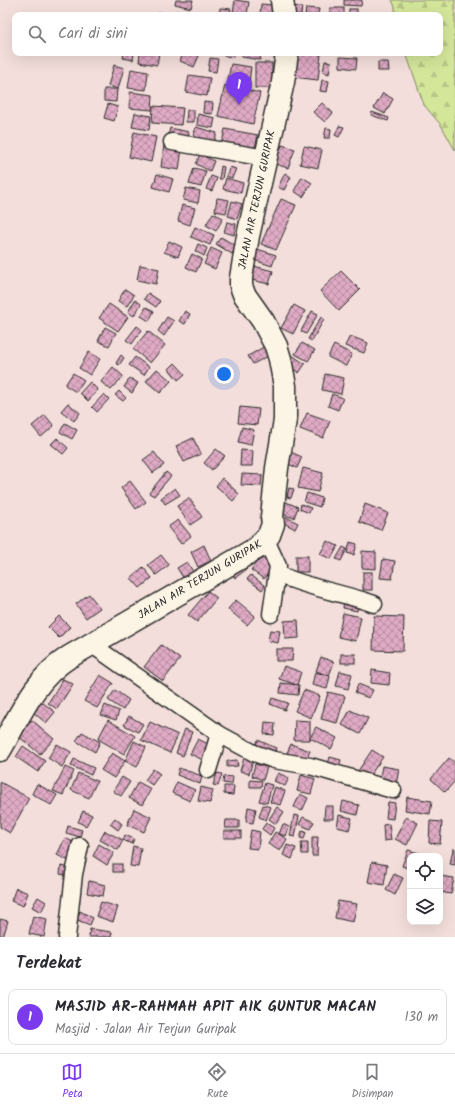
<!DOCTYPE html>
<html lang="id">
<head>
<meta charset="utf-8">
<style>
	body { margin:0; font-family:Kalam,sans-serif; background:#f2f2f3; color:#2b2b33 }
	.controls { position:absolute; right:12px; bottom:12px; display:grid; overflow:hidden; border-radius:8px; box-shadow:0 4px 16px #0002 }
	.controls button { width:36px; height:36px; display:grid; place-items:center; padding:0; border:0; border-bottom:1px solid #e1e1e2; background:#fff; color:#2b2b33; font:20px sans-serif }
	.you { position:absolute; left:224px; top:374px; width:14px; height:14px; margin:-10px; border:3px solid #fff; border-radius:50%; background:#1a73e8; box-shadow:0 0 0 6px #1a73e833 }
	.badge { display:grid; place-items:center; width:26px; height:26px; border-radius:50%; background:#7c3aed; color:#fff; font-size:13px; font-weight:700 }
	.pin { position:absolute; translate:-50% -33px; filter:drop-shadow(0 1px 2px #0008) }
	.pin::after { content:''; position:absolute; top:21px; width:14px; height:12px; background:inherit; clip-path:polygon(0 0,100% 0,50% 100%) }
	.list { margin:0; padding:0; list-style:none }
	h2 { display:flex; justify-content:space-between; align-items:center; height:52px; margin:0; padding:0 16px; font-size:17px }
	h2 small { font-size:13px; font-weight:400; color:#7c7c81 }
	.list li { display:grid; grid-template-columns:26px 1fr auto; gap:12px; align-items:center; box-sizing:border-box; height:56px; margin:0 8px 8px; padding:0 8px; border:1px solid #e1e1e2; border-radius:8px }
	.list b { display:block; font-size:15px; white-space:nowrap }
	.list p { margin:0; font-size:13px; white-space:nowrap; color:#7c7c81 }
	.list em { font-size:13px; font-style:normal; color:#7c7c81 }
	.icon { flex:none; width:22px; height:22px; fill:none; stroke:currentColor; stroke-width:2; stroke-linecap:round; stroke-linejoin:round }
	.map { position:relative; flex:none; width:455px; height:937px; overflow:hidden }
	.search { position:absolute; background:#fff; box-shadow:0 4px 16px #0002; left:12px; right:12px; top:12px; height:44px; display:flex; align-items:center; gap:10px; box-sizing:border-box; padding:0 14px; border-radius:8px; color:#7c7c81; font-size:15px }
	.sheet { height:116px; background:#fff }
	nav { display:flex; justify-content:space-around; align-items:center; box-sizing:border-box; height:56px; border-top:1px solid #e1e1e2; background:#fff; font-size:11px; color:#7c7c81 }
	nav a { display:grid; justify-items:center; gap:2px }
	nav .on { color:#7c3aed }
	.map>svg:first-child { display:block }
	.forest { fill:url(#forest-firs); stroke:#808862 }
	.building { fill:url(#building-cross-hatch); stroke:#2b2b2b }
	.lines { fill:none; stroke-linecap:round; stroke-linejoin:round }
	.street-casing { stroke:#2b2b2b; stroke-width:19 }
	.secondary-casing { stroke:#2b2b2b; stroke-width:25 }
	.street { stroke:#fcf5e5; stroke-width:16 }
	.secondary { stroke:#fcf5e5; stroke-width:22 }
	.labels { text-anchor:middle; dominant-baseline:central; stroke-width:3.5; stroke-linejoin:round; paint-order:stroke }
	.street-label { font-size:11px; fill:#2b2b2b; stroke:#fcf5e5 }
</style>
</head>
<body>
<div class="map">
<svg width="455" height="937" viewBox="0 0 455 937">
	<defs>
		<pattern id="forest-firs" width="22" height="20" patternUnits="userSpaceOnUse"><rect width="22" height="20" fill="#d4e69a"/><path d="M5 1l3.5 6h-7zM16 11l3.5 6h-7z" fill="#b6c585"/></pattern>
		<pattern id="building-cross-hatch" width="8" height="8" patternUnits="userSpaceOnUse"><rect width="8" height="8" fill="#dfaac4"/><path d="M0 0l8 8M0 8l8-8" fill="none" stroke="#b58b9f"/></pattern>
	</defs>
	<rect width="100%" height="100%" fill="#f3dedb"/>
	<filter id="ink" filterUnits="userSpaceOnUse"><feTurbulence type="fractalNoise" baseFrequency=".025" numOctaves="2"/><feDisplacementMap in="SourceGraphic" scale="8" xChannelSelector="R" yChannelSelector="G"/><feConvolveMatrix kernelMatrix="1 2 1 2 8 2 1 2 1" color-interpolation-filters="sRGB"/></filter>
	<g filter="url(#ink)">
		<polygon class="forest" points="392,0 455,0 455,150 441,125 424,105 406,53 440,53 440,15 395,15 395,7"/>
		<g class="building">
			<polygon points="176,0 193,0 191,8 175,4"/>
			<polygon points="235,0 249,2 247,15 233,13"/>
			<polygon points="344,0 362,0 361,6 344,5"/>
			<polygon points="261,4 272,5 271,15 260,15"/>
			<polygon points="290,6 302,7 301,15 290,14"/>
			<polygon points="220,8 231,9 230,15 219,15"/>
			<polygon points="306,8 319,9 318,15 305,15"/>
			<rect x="330" y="8" width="14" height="7"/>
			<rect x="349" y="9" width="8" height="6"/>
			<polygon points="176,11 194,13 193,15 176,15"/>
			<polygon points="159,12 173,14 172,15 158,15"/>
			<polygon points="124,53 134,53 133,60 123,58"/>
			<polygon points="140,53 159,53 157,65 139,62"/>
			<polygon points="183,53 191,53 199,56 194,67 180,61"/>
			<polygon points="224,53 235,53 234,57 224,56"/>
			<polygon points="242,53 261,53 260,60 242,57"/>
			<polygon points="295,53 321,54 318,80 292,77"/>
			<polygon points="340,57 357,58 356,69 340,67"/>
			<polygon points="210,58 218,59 216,72 208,71"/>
			<polygon points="325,61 331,62 329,74 323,72"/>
			<polygon points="378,62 388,62 389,71 378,71"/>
			<rect x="255" y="63" width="17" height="25"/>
			<polygon points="231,64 251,67 249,83 228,79"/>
			<polygon points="114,65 124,68 118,89 108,86"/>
			<polygon points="131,69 148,72 146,90 128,88"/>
			<polygon points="189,75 210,78 207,96 186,92"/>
			<polygon points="322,80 329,81 327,92 320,91"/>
			<polygon points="225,85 260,93 253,124 218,116"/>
			<polygon points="104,89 117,89 116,102 104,101"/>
			<polygon points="130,92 153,95 152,110 129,108"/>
			<polygon points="383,93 393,99 385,114 374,108"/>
			<polygon points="204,102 213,103 212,114 203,113"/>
			<polygon points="322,103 333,113 325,122 313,112"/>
			<polygon points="108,104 118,107 114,121 104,118"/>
			<polygon points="153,106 183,108 181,125 152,123"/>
			<polygon points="187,110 194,110 194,122 186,122"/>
			<polygon points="372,112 389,118 388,121 371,115"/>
			<polygon points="135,113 151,116 149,130 132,127"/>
			<polygon points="198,114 215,118 213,128 197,125"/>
			<polygon points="339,126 344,127 339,137 335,135"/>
			<polygon points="196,127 217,133 213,146 192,140"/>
			<polygon points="170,128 189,132 187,140 168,136"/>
			<polygon points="326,128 331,129 330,138 324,138"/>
			<polygon points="225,129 258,135 254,153 221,147"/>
			<polygon points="134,132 156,137 151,162 129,157"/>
			<polygon points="164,145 182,148 179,170 161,167"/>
			<polygon points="282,145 295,149 288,168 275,164"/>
			<polygon points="304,146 322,150 318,168 300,164"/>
			<polygon points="200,154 214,161 210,171 196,164"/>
			<polygon points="221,166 224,167 222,179 219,179"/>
			<polygon points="230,167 236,169 232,178 226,176"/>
			<polygon points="194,168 206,171 201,187 189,184"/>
			<polygon points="285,173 291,177 284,190 278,187"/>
			<polygon points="157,174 173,179 169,192 153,187"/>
			<polygon points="211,176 217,178 212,191 206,189"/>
			<polygon points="302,177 312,183 303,197 294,191"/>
			<polygon points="226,178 243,183 241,193 223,189"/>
			<polygon points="186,188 200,191 198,203 183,200"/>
			<polygon points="217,198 229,200 226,213 215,211"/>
			<polygon points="281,199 296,205 276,250 261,244"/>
			<polygon points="232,201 242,204 237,219 228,216"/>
			<polygon points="182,205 195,208 190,225 178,221"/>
			<polygon points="213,213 223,218 216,231 206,225"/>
			<polygon points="227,222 236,224 234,235 224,232"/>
			<polygon points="195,227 214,235 210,245 191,237"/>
			<polygon points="221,237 236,246 232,254 216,244"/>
			<polygon points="169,241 182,247 178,257 164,252"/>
			<polygon points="198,244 207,248 204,256 195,251"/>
			<polygon points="251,247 276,255 272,266 248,258"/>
			<polygon points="211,248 222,253 215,269 204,264"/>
			<polygon points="192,254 202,259 196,272 186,267"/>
			<polygon points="140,265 159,269 156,284 137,280"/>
			<polygon points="250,265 273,271 269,284 247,279"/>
			<polygon points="341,271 360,290 339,311 320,291"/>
			<polygon points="125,289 134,295 127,306 118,301"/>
			<polygon points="148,293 160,301 156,307 144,299"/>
			<polygon points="135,300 141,304 134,316 128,312"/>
			<polygon points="109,304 128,317 118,331 99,318"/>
			<polygon points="294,305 305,311 293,334 281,328"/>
			<polygon points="146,307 154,311 149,321 141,316"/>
			<polygon points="185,311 190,314 185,324 179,321"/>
			<polygon points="312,311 318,314 306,334 301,331"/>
			<polygon points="167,317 174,321 164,336 158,331"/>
			<polygon points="321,317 324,319 312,341 308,339"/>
			<polygon points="137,326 142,330 132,344 126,340"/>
			<polygon points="105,327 116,333 109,346 98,341"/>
			<polygon points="148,331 165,345 150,363 133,349"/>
			<polygon points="350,336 368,343 364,353 345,346"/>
			<polygon points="302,343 315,350 308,361 295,354"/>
			<polygon points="267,345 272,354 253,364 248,356"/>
			<polygon points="334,345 352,354 346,366 328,357"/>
			<polygon points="89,352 100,359 90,375 79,368"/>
			<polygon points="121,355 124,358 119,365 116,363"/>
			<polygon points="292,355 305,364 299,373 286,364"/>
			<polygon points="135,357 149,367 144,375 129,365"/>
			<polygon points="175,363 185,374 178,380 169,369"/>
			<polygon points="113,367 123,376 111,390 101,382"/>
			<polygon points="157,369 171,381 160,393 146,381"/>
			<polygon points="73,373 84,380 76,392 65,385"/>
			<polygon points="325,374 344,378 341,394 322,390"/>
			<polygon points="130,378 138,383 132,393 124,387"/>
			<polygon points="90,382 98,390 88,401 80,393"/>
			<polygon points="119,391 126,398 123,401 115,395"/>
			<polygon points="104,394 109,399 97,412 92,407"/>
			<polygon points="332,394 343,398 338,410 328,406"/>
			<polygon points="68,403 80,413 74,421 61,411"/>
			<polygon points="240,407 259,409 257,425 238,423"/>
			<polygon points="307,413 330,421 323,438 300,429"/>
			<polygon points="45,415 54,426 41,437 32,426"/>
			<polygon points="65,423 77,430 72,439 60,432"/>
			<polygon points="242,427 254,430 251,445 238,442"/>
			<polygon points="57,438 68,448 63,454 51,444"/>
			<polygon points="193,438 201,454 184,462 176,446"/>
			<polygon points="216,449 225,456 212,470 204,463"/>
			<polygon points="241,450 253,451 252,466 240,466"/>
			<polygon points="286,450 302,457 297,468 282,461"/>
			<polygon points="154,452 164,465 153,473 143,460"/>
			<polygon points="303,468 323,473 318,492 298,488"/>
			<polygon points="166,472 171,476 154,496 149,493"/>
			<polygon points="242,474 262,475 261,486 241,485"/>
			<polygon points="222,478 239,494 233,501 216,486"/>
			<polygon points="130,481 146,502 136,509 121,488"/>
			<polygon points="175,488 180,495 165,504 161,498"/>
			<polygon points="289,488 294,489 291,498 287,497"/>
			<polygon points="307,493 322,498 320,507 304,502"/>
			<polygon points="189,498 202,517 190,525 177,506"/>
			<polygon points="286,502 298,507 294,518 282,514"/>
			<polygon points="301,504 311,508 309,513 300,509"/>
			<polygon points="365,504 388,513 381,530 359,522"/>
			<polygon points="286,517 298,523 295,529 284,523"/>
			<polygon points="178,520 191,536 181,544 168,527"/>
			<polygon points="327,541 338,546 331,559 320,554"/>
			<polygon points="350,542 357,544 354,555 347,553"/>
			<polygon points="204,545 211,561 198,567 191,552"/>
			<polygon points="343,547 347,549 341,561 336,559"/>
			<polygon points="362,551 376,552 376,569 362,568"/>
			<polygon points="161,555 169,565 156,575 148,565"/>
			<polygon points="261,556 274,565 264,579 251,570"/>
			<rect x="296" y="556" width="12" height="16"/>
			<polygon points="383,559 395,561 392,579 380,578"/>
			<polygon points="241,561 247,569 235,578 229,570"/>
			<polygon points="187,562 194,573 184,579 177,568"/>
			<polygon points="143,567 152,578 140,588 131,578"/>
			<rect x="363" y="572" width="9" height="18"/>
			<polygon points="251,575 265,586 262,590 247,579"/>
			<polygon points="208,591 217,598 197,622 188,615"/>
			<polygon points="89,594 100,608 86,618 76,604"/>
			<polygon points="236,600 255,616 247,625 228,609"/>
			<polygon points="344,600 359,603 357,611 343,608"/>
			<polygon points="343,613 361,617 356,641 338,637"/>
			<polygon points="59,616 70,627 59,638 48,627"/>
			<polygon points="374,616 404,617 403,651 373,650"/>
			<polygon points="298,620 299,638 285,639 284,621"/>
			<polygon points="270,630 280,631 278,643 268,641"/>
			<polygon points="161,645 180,659 163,681 144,667"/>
			<polygon points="276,649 293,649 292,661 276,661"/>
			<rect x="341" y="654" width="14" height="9"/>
			<polygon points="321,657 334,662 329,676 316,671"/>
			<polygon points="284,666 301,672 297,685 279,679"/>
			<polygon points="372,670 390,673 389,685 371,683"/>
			<polygon points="340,671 352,674 348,689 336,686"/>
			<polygon points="315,672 330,676 327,689 312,685"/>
			<polygon points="100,675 113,683 97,708 84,701"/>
			<polygon points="63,679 73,684 57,709 48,703"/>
			<polygon points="281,683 299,685 298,695 280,693"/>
			<polygon points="358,684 373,690 369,698 355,693"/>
			<polygon points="115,690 129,700 123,710 108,700"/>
			<polygon points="304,690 320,696 311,718 295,711"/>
			<polygon points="328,692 345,696 337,723 321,719"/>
			<polygon points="272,698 288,703 285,710 270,704"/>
			<polygon points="42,702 55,712 46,723 33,712"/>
			<polygon points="105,705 119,711 116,720 101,715"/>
			<polygon points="350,710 368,718 360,734 342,725"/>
			<polygon points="129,716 143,724 138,732 124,725"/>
			<polygon points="32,720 54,739 40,754 18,736"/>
			<polygon points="108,720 135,736 124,754 98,739"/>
			<polygon points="295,720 310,721 310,740 294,740"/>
			<polygon points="150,722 178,735 170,753 141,740"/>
			<polygon points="265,722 275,723 274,735 264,734"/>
			<polygon points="316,727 337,738 331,749 310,738"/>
			<polygon points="185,729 192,732 183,756 176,753"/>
			<polygon points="82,732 100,742 95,752 76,741"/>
			<polygon points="198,739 210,745 203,760 190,754"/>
			<polygon points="258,740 276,748 274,755 255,747"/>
			<polygon points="134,741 146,747 137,767 125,761"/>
			<polygon points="57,744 71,752 62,767 48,758"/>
			<polygon points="291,744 310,751 305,763 286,755"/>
			<polygon points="23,746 45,761 38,772 16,757"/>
			<polygon points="372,750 383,757 368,778 358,771"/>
			<polygon points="112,753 125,761 114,778 101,770"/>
			<polygon points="245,755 254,757 249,774 240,771"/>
			<polygon points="330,757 341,760 337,774 326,771"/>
			<polygon points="449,758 455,763 455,781 445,792 431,779"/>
			<polygon points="74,759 94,768 91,775 71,766"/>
			<polygon points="237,760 238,766 227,767 227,761"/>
			<polygon points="255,764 267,767 263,780 252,776"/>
			<polygon points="382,766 399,769 396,785 379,782"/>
			<polygon points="65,767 74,771 63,795 53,791"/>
			<polygon points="179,768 202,776 200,784 177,775"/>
			<polygon points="153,769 160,774 152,785 145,780"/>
			<polygon points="78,773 97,781 89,798 71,790"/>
			<polygon points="217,773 222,774 218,786 213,785"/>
			<polygon points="278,773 289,778 285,786 274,781"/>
			<polygon points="301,775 315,779 311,794 297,791"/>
			<polygon points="224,776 233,777 232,784 223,783"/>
			<polygon points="122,777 130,782 121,796 113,791"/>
			<polygon points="250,780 262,781 261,787 250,787"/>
			<polygon points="0,782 29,798 10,833 0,827"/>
			<polygon points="138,782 151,789 142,805 129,798"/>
			<polygon points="177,782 195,790 190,801 172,793"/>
			<polygon points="265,783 272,785 267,803 259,801"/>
			<polygon points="37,784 57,795 51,805 32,794"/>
			<polygon points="224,786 234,786 233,795 224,794"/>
			<polygon points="201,787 213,790 210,803 198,801"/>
			<polygon points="275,787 285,791 280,805 270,802"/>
			<polygon points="300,794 308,798 302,811 294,807"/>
			<polygon points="407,797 432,801 430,814 405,810"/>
			<polygon points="343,801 359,805 357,815 341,811"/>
			<polygon points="388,802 395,803 393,819 386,818"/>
			<polygon points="263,805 271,807 266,820 259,817"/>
			<polygon points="325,806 333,806 333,819 324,819"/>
			<polygon points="248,807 256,809 253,823 246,822"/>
			<polygon points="277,807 284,812 276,824 269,819"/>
			<polygon points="134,809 151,817 144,832 127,825"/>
			<polygon points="83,811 92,815 86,826 78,822"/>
			<polygon points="294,815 299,816 295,837 290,836"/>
			<polygon points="339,815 352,818 349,830 337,827"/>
			<polygon points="303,817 314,822 310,829 299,824"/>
			<polygon points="406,817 418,823 407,845 395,839"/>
			<polygon points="115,818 122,824 118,830 110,824"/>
			<polygon points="226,820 239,820 239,828 225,828"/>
			<polygon points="430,821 442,822 440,844 429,843"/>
			<polygon points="266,823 274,828 270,835 262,829"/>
			<polygon points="283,824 289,827 286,836 279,834"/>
			<polygon points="389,824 391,840 384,841 383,825"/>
			<polygon points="68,826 82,830 80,837 66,833"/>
			<polygon points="251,830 260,832 258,849 248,848"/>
			<polygon points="105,831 123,840 118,850 100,840"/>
			<rect x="224" y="831" width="17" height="7"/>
			<polygon points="302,831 306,832 304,839 300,838"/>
			<polygon points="275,832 287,839 280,851 268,844"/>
			<polygon points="125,835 134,839 132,844 123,840"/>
			<polygon points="312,837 318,837 317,856 312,856"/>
			<polygon points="65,838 77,844 69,861 57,855"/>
			<polygon points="301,842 308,842 308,854 302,854"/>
			<polygon points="99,844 114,853 107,865 93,856"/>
			<polygon points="287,845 296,848 292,859 283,855"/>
			<polygon points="133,846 141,848 138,867 130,866"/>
			<polygon points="453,849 455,849 455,865 450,864"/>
			<polygon points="408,850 419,853 418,856 410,856 410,869 402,866"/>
			<polygon points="372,862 387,865 384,885 368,882"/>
			<rect x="113" y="864" width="9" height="8"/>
			<polygon points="61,866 71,868 69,876 60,874"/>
			<polygon points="394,874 403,878 395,895 386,890"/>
			<polygon points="440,876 454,878 451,894 440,892"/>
			<polygon points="89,881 105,885 103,896 87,893"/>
			<polygon points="16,888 28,893 23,906 11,901"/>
			<polygon points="38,897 46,902 41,912 32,907"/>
			<polygon points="338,901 357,904 353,922 335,918"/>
			<polygon points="101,902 118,907 113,922 96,916"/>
			<polygon points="80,911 93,918 90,925 77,920"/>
			<polygon points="33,916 47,919 44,937 29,934"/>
			<polygon points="0,919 8,921 3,937 0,936"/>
			<polygon points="90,929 112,932 111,937 89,937"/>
		</g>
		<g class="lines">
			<g class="street-casing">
				<g id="street">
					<polyline points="172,142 266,158"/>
					<polyline points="266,540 278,566 271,614"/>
					<path d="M278 574C308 588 343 593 374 604"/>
					<polyline points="91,644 219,734 254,753 274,760 310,766 393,790"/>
					<polyline points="208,770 219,734"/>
					<polyline points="67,937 74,874 80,846"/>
				</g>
			</g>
			<g class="secondary-casing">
				<g id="secondary">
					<polyline points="282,0 284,15"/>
					<path d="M0 750C20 716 34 679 69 657L257 548 269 535 273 524 272 517 277 468 285 420V386L280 359 276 346 263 321 244 294 241 286V278L248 236 283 82 287 53"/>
				</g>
			</g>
			<use href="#street" class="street"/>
			<use href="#secondary" class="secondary"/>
		</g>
	</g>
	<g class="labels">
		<g class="street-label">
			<text transform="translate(257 200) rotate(-78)">JALAN AIR TERJUN GURIPAK</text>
			<text transform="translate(200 580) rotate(-31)">JALAN AIR TERJUN GURIPAK</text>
		</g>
	</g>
</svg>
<div class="controls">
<button><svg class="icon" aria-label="locate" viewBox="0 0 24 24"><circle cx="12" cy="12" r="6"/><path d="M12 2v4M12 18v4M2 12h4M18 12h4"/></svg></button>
<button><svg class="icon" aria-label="layers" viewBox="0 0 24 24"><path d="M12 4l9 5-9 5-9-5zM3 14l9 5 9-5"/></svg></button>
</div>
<div class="you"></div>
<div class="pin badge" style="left:239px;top:105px">1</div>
<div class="search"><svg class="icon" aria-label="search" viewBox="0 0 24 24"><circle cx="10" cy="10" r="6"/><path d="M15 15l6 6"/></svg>Cari di sini</div>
</div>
<section class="sheet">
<h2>Terdekat<small></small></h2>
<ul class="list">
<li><span class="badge">1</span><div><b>MASJID AR-RAHMAH APIT AIK GUNTUR MACAN</b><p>Masjid · Jalan Air Terjun Guripak</p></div><em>130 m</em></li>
</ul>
</section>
<nav>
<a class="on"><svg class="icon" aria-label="map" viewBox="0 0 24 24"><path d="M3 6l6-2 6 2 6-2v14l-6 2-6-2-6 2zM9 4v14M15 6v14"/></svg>Peta</a>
<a><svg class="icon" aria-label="directions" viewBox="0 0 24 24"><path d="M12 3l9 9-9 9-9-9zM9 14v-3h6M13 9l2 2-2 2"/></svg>Rute</a>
<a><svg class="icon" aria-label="saved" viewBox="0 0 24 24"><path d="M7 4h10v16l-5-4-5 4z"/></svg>Disimpan</a>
</nav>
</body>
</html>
